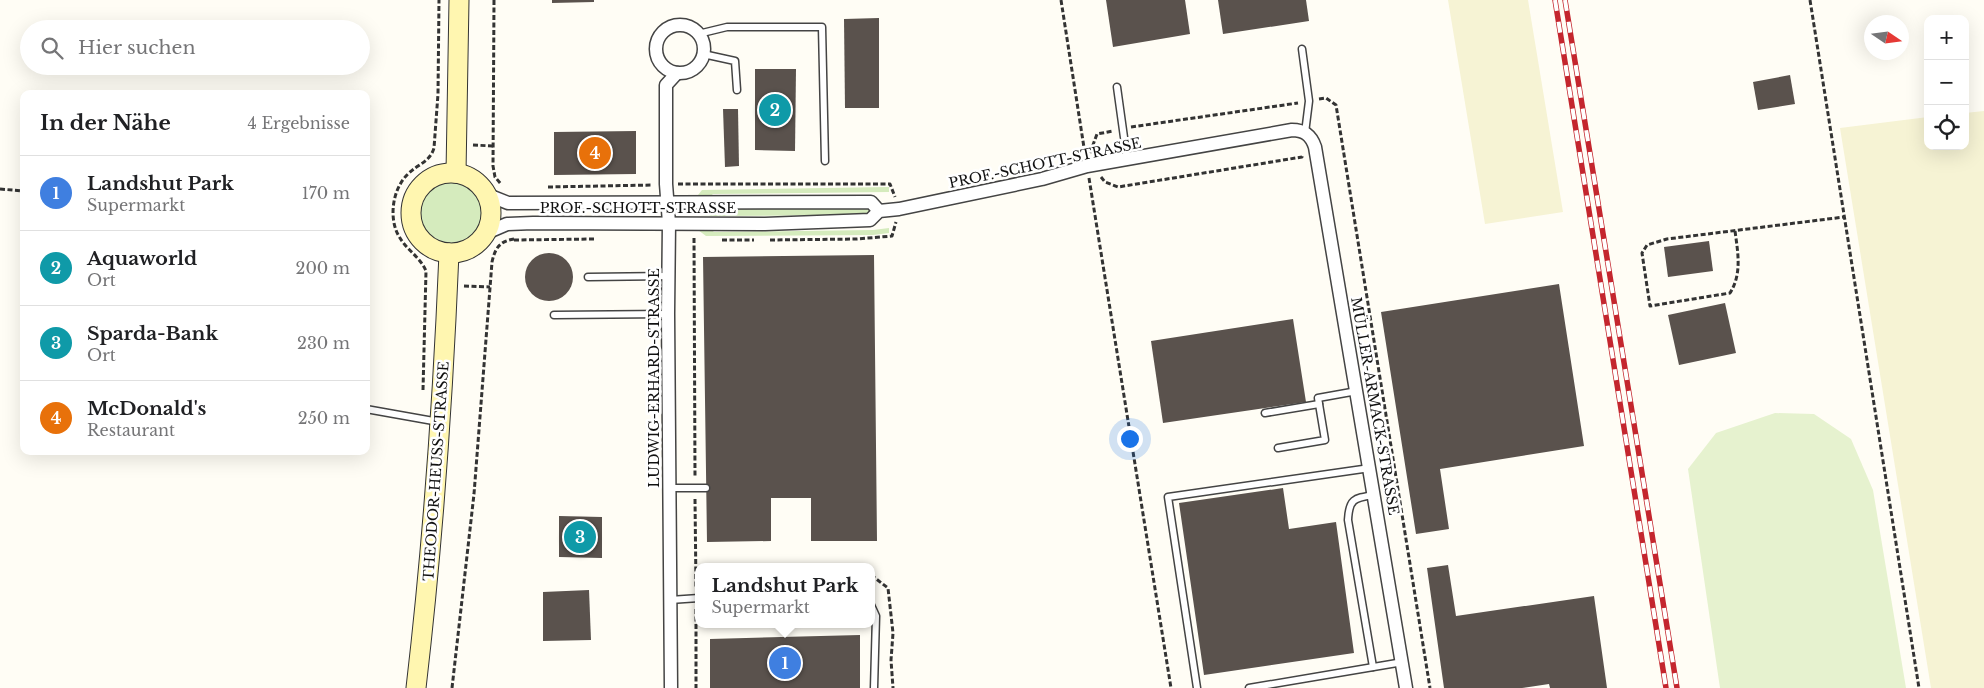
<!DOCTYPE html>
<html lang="de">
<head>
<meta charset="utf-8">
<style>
	body { margin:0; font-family:"Libre Baskerville",serif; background:#f6f6f6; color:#202124 }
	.controls { position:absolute; right:15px; top:15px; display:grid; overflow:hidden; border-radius:10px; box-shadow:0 5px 20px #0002 }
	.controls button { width:45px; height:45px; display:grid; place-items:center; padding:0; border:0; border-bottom:1px solid #e0e0e0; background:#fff; color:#202124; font:25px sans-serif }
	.compass { position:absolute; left:1864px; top:15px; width:45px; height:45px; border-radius:50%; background:#fff; box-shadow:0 5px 20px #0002; rotate:103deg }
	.you { position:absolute; left:1129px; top:438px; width:18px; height:18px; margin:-12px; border:4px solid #fff; border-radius:50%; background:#1a73e8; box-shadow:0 0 0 8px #1a73e833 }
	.badge { display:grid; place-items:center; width:32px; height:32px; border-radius:50%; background:#c4262e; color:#fff; font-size:16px; font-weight:700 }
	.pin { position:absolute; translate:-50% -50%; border:2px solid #fff; box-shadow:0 1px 5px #0006 }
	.popup { position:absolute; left:695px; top:563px; width:180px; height:65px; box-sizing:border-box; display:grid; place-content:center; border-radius:10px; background:#fff; filter:drop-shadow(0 1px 4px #0005); font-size:16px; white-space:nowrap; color:#757577 }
	.popup b { font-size:19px; color:#202124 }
	.popup::after { content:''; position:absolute; left:50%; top:100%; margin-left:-10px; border:10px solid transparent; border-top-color:#fff }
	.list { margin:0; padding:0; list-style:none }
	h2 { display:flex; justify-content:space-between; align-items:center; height:65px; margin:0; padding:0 20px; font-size:21px }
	h2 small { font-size:16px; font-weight:400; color:#757577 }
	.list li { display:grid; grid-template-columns:32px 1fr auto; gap:15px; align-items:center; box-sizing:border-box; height:75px; padding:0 20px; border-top:1px solid #e0e0e0 }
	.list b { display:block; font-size:19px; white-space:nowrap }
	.list p { margin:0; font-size:16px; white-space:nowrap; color:#757577 }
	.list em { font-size:16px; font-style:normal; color:#757577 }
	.icon { flex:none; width:28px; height:28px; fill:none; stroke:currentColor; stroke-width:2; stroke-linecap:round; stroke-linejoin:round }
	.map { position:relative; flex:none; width:1984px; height:688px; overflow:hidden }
	.search { position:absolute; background:#fff; box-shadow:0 5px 20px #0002; left:20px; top:20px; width:350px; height:55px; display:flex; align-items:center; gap:12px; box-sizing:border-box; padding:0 18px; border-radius:28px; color:#757577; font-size:19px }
	.panel { position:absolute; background:#fff; box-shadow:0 5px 20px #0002; left:20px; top:90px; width:350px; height:365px; border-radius:10px }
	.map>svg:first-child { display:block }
	.farmland { fill:#f6f3d4 }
	.green { fill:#d5ebbd }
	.pitch { fill:#e6f2cf }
	.building { fill:#5a524d }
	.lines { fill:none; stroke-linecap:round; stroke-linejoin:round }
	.service-casing { stroke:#444; stroke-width:9 }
	.minor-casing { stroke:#444; stroke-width:15 }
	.secondary-casing { stroke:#333; stroke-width:21 }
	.path { stroke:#333; stroke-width:3; stroke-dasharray:5 2.5; stroke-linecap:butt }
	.service { stroke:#fff; stroke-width:6 }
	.minor { stroke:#fff; stroke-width:12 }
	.secondary { stroke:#fff6b0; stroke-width:19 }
	.rail-casing { stroke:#c4262e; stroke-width:5.5 }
	.rail { stroke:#fff; stroke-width:4; stroke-dasharray:11; stroke-linecap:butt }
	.labels { text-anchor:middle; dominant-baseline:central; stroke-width:5; stroke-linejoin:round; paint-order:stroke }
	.street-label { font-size:14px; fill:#111; stroke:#fff }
</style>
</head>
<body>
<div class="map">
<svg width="1984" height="688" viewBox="0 0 1984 688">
	<rect width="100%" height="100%" fill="#fffdf5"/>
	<g class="farmland">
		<polygon points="1448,0 1528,0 1563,212 1485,224"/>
		<polygon points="1984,111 1984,688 1931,688 1840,128 1928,117 1928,146 1965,146 1965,113"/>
	</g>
	<g class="green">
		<circle cx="452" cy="213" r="32"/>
		<polygon points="889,187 889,192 713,194 708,198 702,198 698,195 702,190"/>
		<polygon points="867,207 871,210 867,215 712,216 700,215 698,211 710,208"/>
		<polygon points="708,227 714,232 873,230 889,228 889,233 873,235 706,236 698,230"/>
	</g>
	<polygon class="pitch" points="1775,413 1814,414 1851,439 1873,490 1906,688 1720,688 1688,469 1716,433"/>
	<g class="building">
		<polygon points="552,0 594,0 594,2 552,3"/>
		<polygon points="1106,0 1185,0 1190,34 1113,47"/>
		<polygon points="1218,0 1306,0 1309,21 1223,34"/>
		<polygon points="879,18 879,108 845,108 844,19"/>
		<polygon points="755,69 796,69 795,151 755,150"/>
		<polygon points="1790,75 1795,104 1758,110 1753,82"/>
		<polygon points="723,109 738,109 739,166 725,167"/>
		<polygon points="636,131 636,174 554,175 554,132"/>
		<polygon points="1709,241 1713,271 1668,277 1664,247"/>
		<circle cx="549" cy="277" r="24"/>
		<polygon points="874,255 877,541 811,541 811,498 771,498 771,541 707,542 703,257"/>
		<polygon points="1559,284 1584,446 1440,469 1449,529 1416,534 1381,312"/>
		<polygon points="1725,303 1736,353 1679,365 1668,315"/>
		<polygon points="1293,319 1306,402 1163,423 1151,341"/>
		<polygon points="1283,488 1289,529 1336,522 1354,653 1204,675 1179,503"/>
		<polygon points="559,516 602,517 602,558 559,557"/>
		<polygon points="1448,565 1456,616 1594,596 1607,688 1550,688 1549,684 1522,688 1444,688 1427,568"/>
		<polygon points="589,590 591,640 543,641 543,592"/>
		<polygon points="860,635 860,688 710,688 710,639"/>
	</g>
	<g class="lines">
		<g class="service-casing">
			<g id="service">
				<polyline points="698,34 727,27 822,27 825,161"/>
				<polyline points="1302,49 1309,101 1305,133"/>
				<polyline points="703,54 735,61 737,90"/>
				<polyline points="1117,87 1127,159"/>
				<polyline points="588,277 669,276"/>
				<polyline points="554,315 668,314"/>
				<polyline points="366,409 439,422"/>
				<polyline points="1265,413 1319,404"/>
				<polyline points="1278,448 1325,440 1318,398 1357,391"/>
				<polyline points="669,488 706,488"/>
				<polyline points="670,600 699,598"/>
				<polyline points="871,605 876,616 874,688"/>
				<path d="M1373 667 1348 520C1349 498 1355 498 1374 495"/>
				<polyline points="1197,688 1168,497 1370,468"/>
				<polyline points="1249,688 1403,662"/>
			</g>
		</g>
		<g class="minor-casing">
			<g id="minor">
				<circle cx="680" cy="49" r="24"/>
				<polyline points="488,195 508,203 871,202 879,211"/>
				<path d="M486 233 507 224 533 223 765 224 870 220 879 211 899 209 1042 179 1087 166 1292 130C1304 130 1311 135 1315 147L1406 688"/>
				<polyline points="671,688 668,314 669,223 666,184 666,85 677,73"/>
			</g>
		</g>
		<g class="secondary-casing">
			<g id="secondary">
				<circle cx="451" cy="213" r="40"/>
				<polyline points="456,173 459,0"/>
				<path d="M416 688C433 543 443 399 449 253"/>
			</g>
		</g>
		<g class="path">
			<polyline points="494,0 493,166 495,177 501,184"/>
			<polyline points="1061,0 1085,154"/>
			<polyline points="1810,0 1919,688"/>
			<polyline points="1319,99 1326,98 1336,105 1430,688"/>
			<polyline points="1131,127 1298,103"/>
			<polyline points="473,145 493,146"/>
			<polyline points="1090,153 1097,134 1113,131"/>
			<polyline points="1101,177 1105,182 1118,187 1302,157 1302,155"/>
			<polyline points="1089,178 1171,688"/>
			<polyline points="678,184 890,184 895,197"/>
			<polyline points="548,187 652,185"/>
			<polyline points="0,189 24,191"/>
			<path d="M1735 231C1738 253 1742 274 1730 293L1650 306 1642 253 1647 245 1667 239 1844 217"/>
			<polyline points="694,238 695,477"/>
			<polyline points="514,240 594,239"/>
			<polyline points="722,240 754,240"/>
			<polyline points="770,240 857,239 892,236 896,222"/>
			<polyline points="464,286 490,287"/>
			<path d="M423 390 426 271C421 258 407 250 400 238 388 220 392 189 408 174 418 164 430 162 434 148L438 94 439 0"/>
			<polyline points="695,499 696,587"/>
			<polyline points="816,567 846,567"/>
			<polyline points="871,575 888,588 893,633 891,660 893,688"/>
			<polyline points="696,609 696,688"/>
			<path d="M452 688 474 494 492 262C495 248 500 241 514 239"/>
		</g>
		<use href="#service" class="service"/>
		<use href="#minor" class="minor"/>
		<use href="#secondary" class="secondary"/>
		<g class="rail-casing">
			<g id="rail">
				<polyline points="1555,0 1666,688"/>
				<polyline points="1565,0 1677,688"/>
			</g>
		</g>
		<use href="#rail" class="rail"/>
	</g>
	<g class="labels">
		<g class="street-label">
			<text transform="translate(1045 163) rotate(-12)">PROF.-SCHOTT-STRASSE</text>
			<text x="638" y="208">PROF.-SCHOTT-STRASSE</text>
			<text transform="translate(654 378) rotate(-90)">LUDWIG-ERHARD-STRASSE</text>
			<text transform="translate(1375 406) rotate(80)">MÜLLER-ARMACK-STRASSE</text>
			<text transform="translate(436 471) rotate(-86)">THEODOR-HEUSS-STRASSE</text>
		</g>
	</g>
</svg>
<div class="controls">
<button>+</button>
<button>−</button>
<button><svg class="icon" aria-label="locate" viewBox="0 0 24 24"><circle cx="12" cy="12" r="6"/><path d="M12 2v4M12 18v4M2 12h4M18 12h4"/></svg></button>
</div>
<svg class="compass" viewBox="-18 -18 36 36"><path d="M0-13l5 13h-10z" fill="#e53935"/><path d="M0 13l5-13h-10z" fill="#757577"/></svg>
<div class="you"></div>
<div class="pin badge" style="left:785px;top:663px;background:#3f7fe0">1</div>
<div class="popup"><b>Landshut Park</b>Supermarkt</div>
<div class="pin badge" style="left:775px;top:110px;background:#0f9aa8">2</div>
<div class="pin badge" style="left:580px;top:537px;background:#0f9aa8">3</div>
<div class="pin badge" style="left:595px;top:153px;background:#e8710a">4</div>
<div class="search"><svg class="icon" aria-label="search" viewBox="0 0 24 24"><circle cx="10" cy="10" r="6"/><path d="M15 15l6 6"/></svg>Hier suchen</div>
<section class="panel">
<h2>In der Nähe<small>4 Ergebnisse</small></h2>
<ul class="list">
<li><span class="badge" style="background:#3f7fe0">1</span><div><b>Landshut Park</b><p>Supermarkt</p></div><em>170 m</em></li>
<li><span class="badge" style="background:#0f9aa8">2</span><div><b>Aquaworld</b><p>Ort</p></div><em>200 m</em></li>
<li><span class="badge" style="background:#0f9aa8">3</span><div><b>Sparda-Bank</b><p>Ort</p></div><em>230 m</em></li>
<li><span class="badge" style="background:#e8710a">4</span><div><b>McDonald's</b><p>Restaurant</p></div><em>250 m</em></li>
</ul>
</section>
</div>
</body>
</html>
